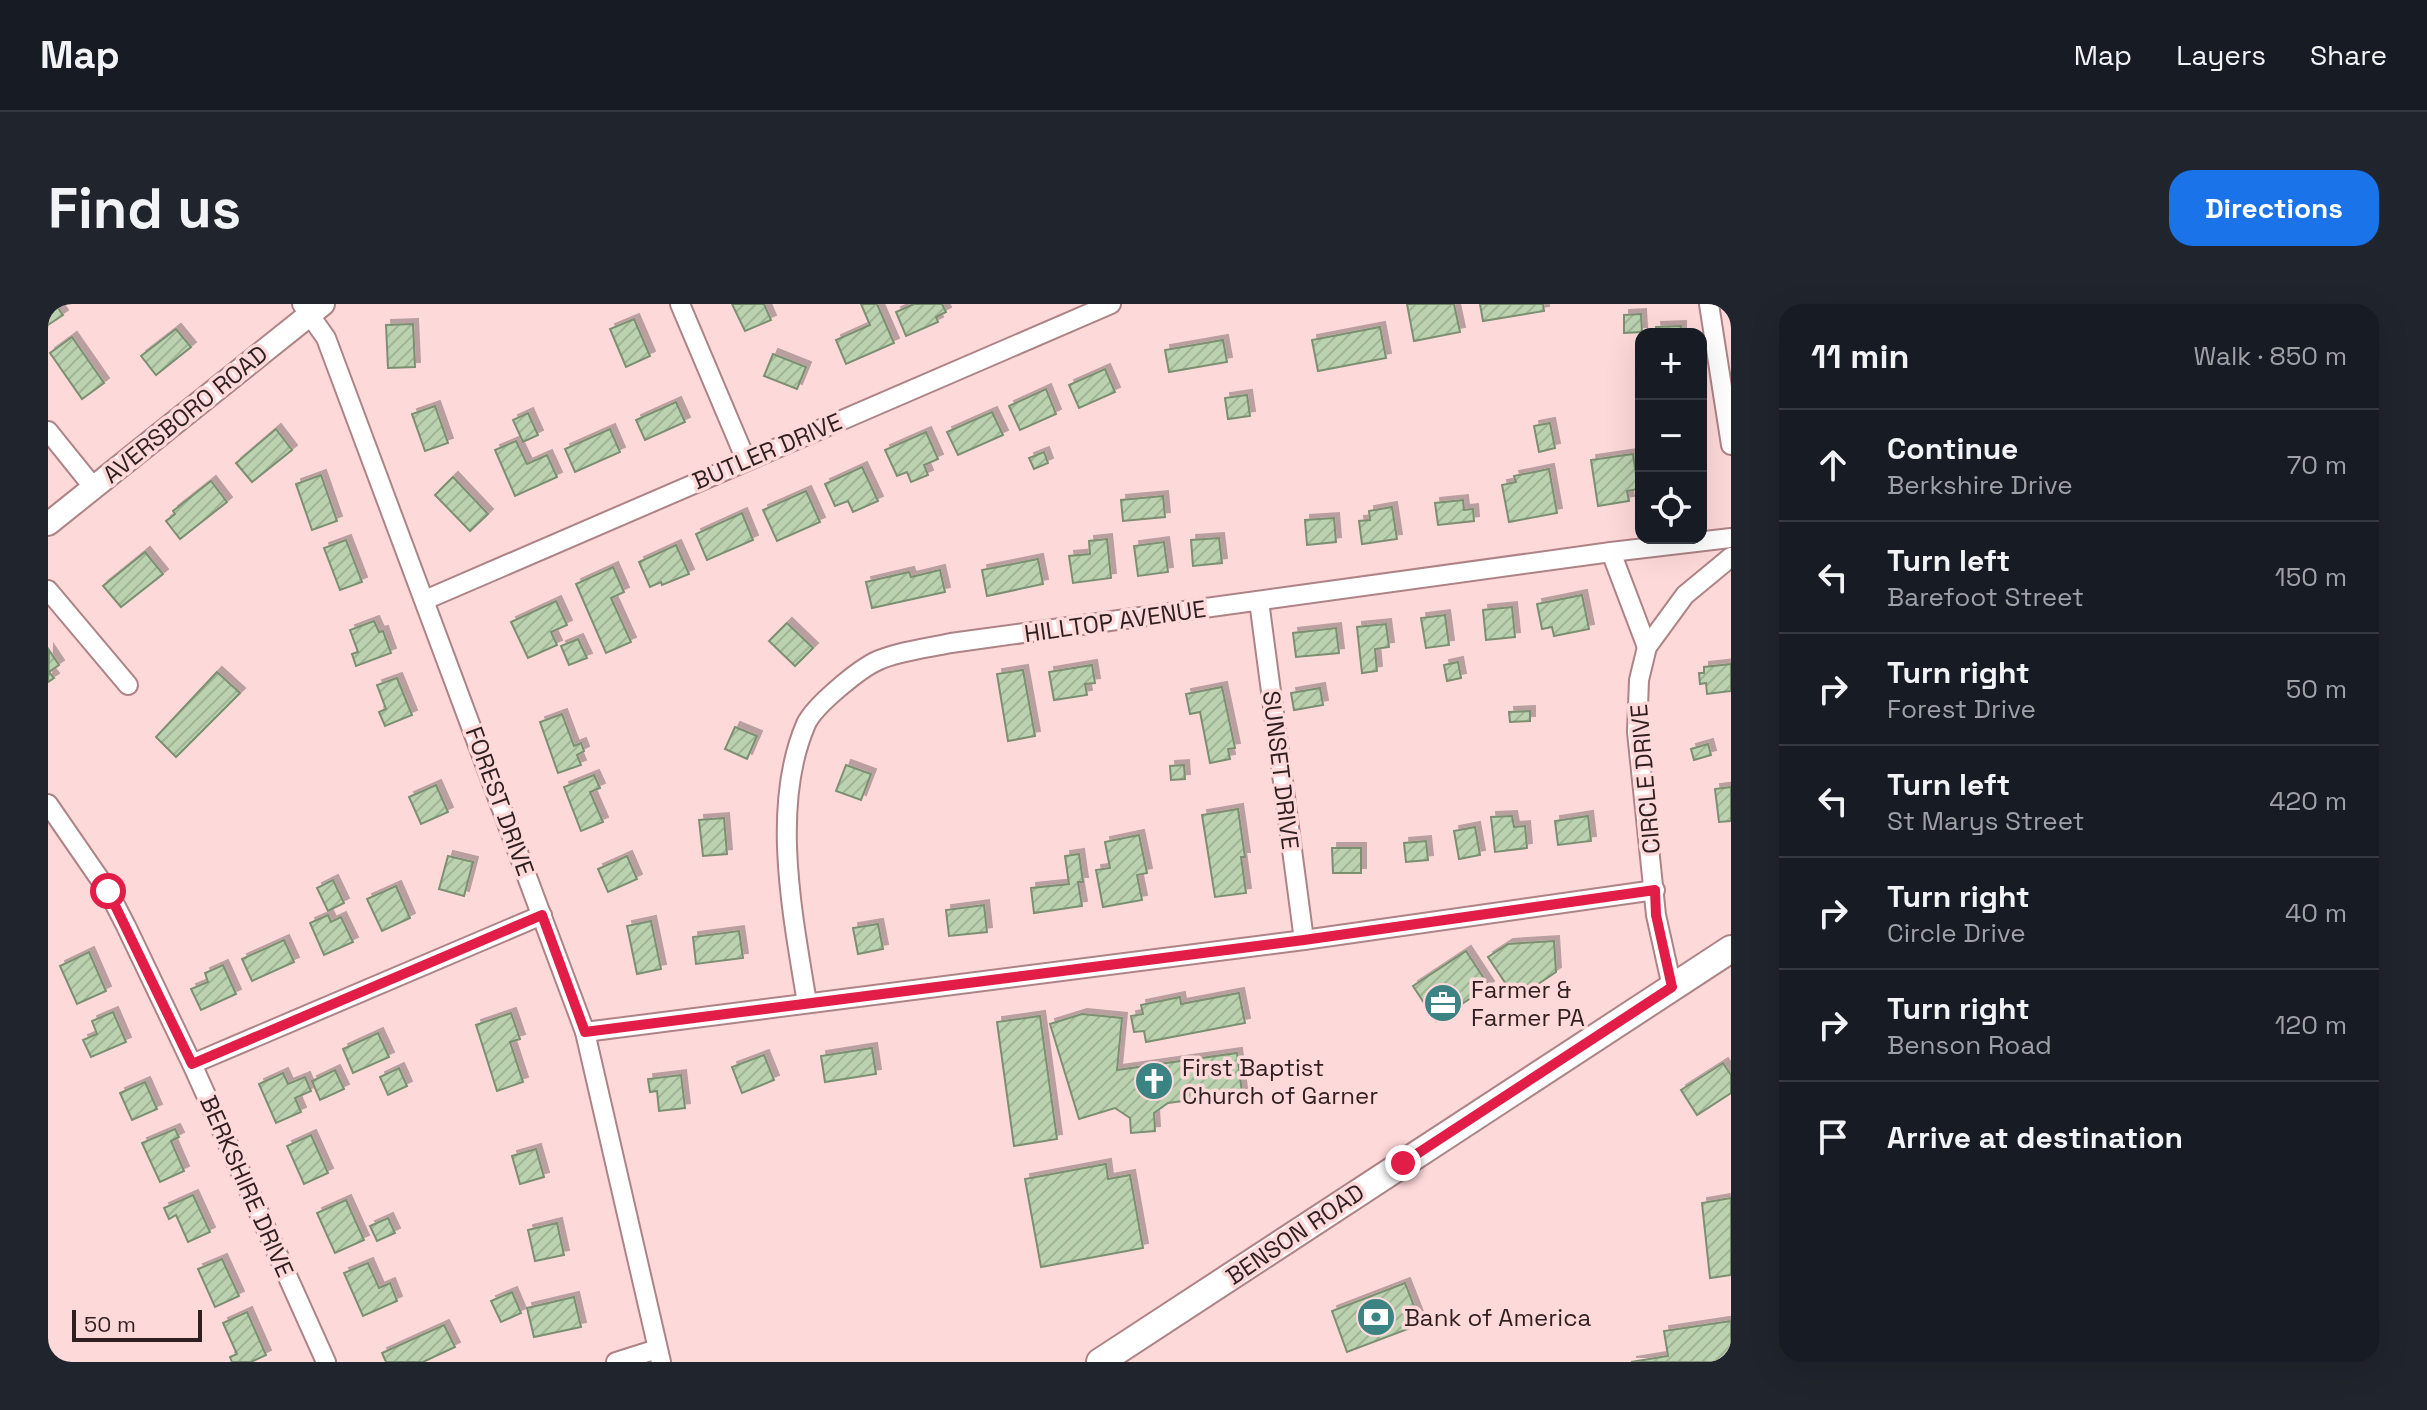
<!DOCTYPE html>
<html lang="en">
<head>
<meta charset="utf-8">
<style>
	body { margin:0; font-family:"Space Grotesk",sans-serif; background:#20242c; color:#f1f3f6 }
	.controls { position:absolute; right:24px; top:24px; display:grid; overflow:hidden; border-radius:16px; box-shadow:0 8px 32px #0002 }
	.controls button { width:72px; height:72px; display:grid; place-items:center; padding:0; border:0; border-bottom:2px solid #363941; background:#171b24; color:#f1f3f6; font:40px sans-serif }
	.scale { position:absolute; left:24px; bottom:20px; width:130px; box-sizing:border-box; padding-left:8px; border:4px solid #301f20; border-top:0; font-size:22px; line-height:28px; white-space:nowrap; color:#301f20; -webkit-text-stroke:6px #fed9da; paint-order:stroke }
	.stop { position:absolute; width:24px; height:24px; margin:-18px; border:6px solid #e11d48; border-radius:50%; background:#fff }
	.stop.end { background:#e11d48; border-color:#fff; box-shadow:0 2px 8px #0008 }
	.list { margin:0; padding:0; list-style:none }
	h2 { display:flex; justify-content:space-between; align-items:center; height:104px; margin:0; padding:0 32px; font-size:34px }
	h2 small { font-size:26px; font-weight:400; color:#9ea1a6 }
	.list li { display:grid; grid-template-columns:52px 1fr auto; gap:24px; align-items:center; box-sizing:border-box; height:112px; padding:0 32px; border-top:2px solid #363941 }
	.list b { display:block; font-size:30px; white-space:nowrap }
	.list p { margin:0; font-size:26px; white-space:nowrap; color:#9ea1a6 }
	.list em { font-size:26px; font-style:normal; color:#9ea1a6 }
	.icon { flex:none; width:44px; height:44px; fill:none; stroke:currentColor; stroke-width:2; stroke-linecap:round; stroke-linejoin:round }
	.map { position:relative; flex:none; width:1683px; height:1058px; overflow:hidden; border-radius:24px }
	header { display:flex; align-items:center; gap:48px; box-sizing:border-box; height:112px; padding:0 40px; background:#171b24; border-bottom:2px solid #363941 }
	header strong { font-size:38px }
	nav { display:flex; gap:44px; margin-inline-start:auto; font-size:28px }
	.intro { display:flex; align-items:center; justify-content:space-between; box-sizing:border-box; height:192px; padding:0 48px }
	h1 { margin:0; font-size:56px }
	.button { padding:20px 36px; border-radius:24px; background:#1a73e8; color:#fff; font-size:28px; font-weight:700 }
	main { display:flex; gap:48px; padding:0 48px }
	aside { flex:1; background:#171b24; border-radius:24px; box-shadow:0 8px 32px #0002 }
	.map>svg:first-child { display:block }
	.building { fill:url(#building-hatch); stroke:#7b9071; stroke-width:2; filter:url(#shadow) }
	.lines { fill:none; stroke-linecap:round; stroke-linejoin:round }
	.minor-casing { stroke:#ae8386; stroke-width:22 }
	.tertiary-casing { stroke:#ae8386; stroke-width:26 }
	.secondary-casing { stroke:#ae8386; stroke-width:30 }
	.minor { stroke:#fff; stroke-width:18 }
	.tertiary { stroke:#fff; stroke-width:22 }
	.secondary { stroke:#fff; stroke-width:26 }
	.route { stroke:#e11d48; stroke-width:10 }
	.labels { text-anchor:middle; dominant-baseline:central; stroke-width:7; stroke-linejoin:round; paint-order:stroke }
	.street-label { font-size:24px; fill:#301f20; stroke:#fed9da }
	.poi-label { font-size:24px; fill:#301f20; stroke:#fed9da; text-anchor:start }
</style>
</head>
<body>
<header>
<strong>Map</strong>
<nav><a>Map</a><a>Layers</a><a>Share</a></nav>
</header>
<div class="intro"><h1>Find us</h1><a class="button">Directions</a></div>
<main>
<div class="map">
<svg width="1683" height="1058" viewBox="0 0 1683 1058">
	<defs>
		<pattern id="building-hatch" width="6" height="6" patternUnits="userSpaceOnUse" patternTransform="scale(2)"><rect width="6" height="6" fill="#bbd2b0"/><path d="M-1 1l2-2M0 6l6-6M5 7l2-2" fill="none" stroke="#a1b497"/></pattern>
		<filter id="shadow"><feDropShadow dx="5" dy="-5" stdDeviation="0" flood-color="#0004"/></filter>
	</defs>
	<rect width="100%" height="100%" fill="#fed9da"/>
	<g class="building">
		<polygon points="0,0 7,0 15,11 0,21"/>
		<polygon points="684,0 716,0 723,16 697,27"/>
		<polygon points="813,0 829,0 846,39 798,60 788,36 822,21"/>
		<polygon points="866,0 894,0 898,8 888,13 890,18 858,32 848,8"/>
		<polygon points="1359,0 1406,0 1412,28 1366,37"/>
		<polygon points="1432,0 1495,0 1496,7 1435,17"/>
		<polygon points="1593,10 1594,28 1576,29 1576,11"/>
		<polygon points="586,15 602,52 578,63 562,25"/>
		<polygon points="365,20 367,63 340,64 338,21"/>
		<polygon points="1633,22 1633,30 1609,30 1608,23"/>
		<polygon points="1332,23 1338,54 1270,67 1264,36"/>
		<polygon points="128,25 143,43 108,71 93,52"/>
		<polygon points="24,33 56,79 34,95 2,49"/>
		<polygon points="1175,36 1179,58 1121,68 1117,46"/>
		<polygon points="725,50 758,63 749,85 716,72"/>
		<polygon points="1057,65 1067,88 1031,104 1021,81"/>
		<polygon points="998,85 1008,110 972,126 961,102"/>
		<polygon points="1199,91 1202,112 1180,115 1177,94"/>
		<polygon points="628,98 637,118 597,136 588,116"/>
		<polygon points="387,102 400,139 377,147 364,110"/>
		<polygon points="944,108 955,131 910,151 899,128"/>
		<polygon points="480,109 490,131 475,138 465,116"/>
		<polygon points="1502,119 1507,144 1491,148 1486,122"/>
		<polygon points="228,125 244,146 204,178 188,159"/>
		<polygon points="562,125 572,148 527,168 517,145"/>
		<polygon points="878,128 890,155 876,161 880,171 863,178 859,168 849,172 837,146"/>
		<polygon points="468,137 479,160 499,151 509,173 467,192 447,146"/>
		<polygon points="996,148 1000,159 986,165 981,154"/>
		<polygon points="1585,150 1590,185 1579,187 1581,197 1550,202 1543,156"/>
		<polygon points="814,163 830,197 805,208 800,197 787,202 777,180"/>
		<polygon points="1501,165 1509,209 1461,218 1454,181 1468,178 1466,172"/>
		<polygon points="273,171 289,217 264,226 248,180"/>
		<polygon points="405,173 440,210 422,227 387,191"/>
		<polygon points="163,177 179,198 132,235 118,217 127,210 125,207"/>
		<polygon points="758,187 772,218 729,237 715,206"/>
		<polygon points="1115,192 1117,213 1075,217 1073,196"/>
		<polygon points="1415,196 1416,206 1425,205 1426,217 1390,221 1387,199"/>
		<polygon points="1344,203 1349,235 1314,240 1311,217 1322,216 1321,207"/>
		<polygon points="694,209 705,236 659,256 648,230"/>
		<polygon points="1286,214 1288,238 1259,241 1257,216"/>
		<polygon points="1171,234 1174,259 1145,262 1143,236"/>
		<polygon points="1059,235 1063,274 1025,279 1021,252 1042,250 1041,237"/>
		<polygon points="298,236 314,278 292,286 276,244"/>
		<polygon points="1116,238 1120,268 1090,272 1086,242"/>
		<polygon points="628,241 641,270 614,281 613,278 602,283 591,258"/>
		<polygon points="97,248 115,270 73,303 55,282"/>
		<polygon points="990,255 995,280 939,292 934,266"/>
		<polygon points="565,263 576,288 563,294 583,338 558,349 528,280"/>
		<polygon points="892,266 897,288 824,304 818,278 861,268 863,273"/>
		<polygon points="1534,291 1541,325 1506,332 1504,323 1494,325 1489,300"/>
		<polygon points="508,297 519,321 503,328 509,341 480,354 463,318"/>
		<polygon points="1464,303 1467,333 1438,336 1435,306"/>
		<polygon points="1397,311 1401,341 1378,344 1373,314"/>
		<polygon points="326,317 331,328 335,327 343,349 308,362 304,350 310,348 302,326"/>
		<polygon points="739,319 765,344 747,362 721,337"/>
		<polygon points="1338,320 1341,343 1327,345 1329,367 1314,369 1309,323"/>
		<polygon points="1288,324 1291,349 1248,353 1245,329"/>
		<polygon points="530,335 539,354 521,361 513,342"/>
		<polygon points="1,346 11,361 1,368 6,374 0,378"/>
		<polygon points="1410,358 1413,374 1399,377 1396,361"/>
		<polygon points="1683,360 1683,387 1659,390 1658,379 1652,380 1651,369 1656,369 1656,363"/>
		<polygon points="1044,361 1047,379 1037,380 1039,391 1006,396 1001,368"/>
		<polygon points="975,366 987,432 960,437 949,370"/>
		<polygon points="169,368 192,389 128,453 108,433"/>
		<polygon points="349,374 364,411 337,422 331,408 338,405 329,381"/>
		<polygon points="1174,383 1187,444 1180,445 1182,455 1162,459 1152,408 1142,410 1138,390"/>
		<polygon points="1272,384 1275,401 1246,406 1243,389"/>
		<polygon points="1482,407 1482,417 1462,418 1461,408"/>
		<polygon points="514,410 526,442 533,439 536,447 529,451 533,461 510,469 492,418"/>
		<polygon points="687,423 709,432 699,455 677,445"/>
		<polygon points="1660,440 1663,451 1646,456 1643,445"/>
		<polygon points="798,461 823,470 813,496 788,487"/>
		<polygon points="1136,461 1137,475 1123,476 1122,462"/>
		<polygon points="546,471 552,484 542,488 555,518 533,527 516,483"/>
		<polygon points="388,481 400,508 373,520 361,493"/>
		<polygon points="1683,483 1683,517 1671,518 1667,485"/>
		<polygon points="1190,505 1197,553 1193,553 1198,589 1167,593 1154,511"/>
		<polygon points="1464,512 1466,523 1477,522 1479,544 1447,548 1443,513"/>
		<polygon points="1540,512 1543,537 1510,541 1507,517"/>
		<polygon points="676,514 679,550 655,552 651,516"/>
		<polygon points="1427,523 1432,551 1411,555 1406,527"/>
		<polygon points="1091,531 1099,569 1089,571 1094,596 1055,603 1048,566 1062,564 1057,538"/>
		<polygon points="1378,537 1380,556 1358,558 1356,539"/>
		<polygon points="1284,544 1313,544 1313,569 1285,569"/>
		<polygon points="1031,550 1035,578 1030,578 1034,602 986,609 983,584 1021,580 1017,552"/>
		<polygon points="400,552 425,558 416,592 391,585"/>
		<polygon points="579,552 589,575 560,588 550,565"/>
		<polygon points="285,576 296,599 280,607 269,584"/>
		<polygon points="348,582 362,614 334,627 319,595"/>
		<polygon points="936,601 939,628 901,632 898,606"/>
		<polygon points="280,611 283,618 293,613 305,638 276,651 262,619"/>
		<polygon points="603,617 613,665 589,670 579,622"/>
		<polygon points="830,620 835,645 810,650 805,624"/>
		<polygon points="691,627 695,654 648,660 645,633"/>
		<polygon points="236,636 246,658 204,677 194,655"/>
		<polygon points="1506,637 1508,668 1468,695 1440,653 1460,640"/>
		<polygon points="1418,647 1441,682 1388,717 1365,682"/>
		<polygon points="41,648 58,687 29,700 12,662"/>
		<polygon points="175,661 188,690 153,706 143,685 160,678 157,669"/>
		<polygon points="1191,689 1197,719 1098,738 1096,727 1086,728 1083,712 1095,710 1093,701 1132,693 1133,700"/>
		<polygon points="65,708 78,738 43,753 35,736 49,730 44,717"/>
		<polygon points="463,709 472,735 462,738 475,778 449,787 428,721"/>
		<polygon points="1034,710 1074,714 1069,766 1189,749 1194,789 1120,799 1106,809 1107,827 1083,829 1082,814 1067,804 1031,815 1002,720"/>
		<polygon points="992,712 1009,835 966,842 949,718"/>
		<polygon points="330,729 341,753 305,769 295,745"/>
		<polygon points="824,744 828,770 777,778 773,752"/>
		<polygon points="716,751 726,776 694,789 684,763"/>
		<polygon points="1675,759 1683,771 1683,789 1649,811 1633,786"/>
		<polygon points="351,764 359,782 340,791 332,773"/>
		<polygon points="287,766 296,785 272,796 264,777"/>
		<polygon points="235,769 240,780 257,773 263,787 247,794 253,808 228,819 211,780"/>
		<polygon points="633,771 637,804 611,807 609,787 602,788 600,775"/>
		<polygon points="97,778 109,805 84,816 72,789"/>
		<polygon points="127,825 131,833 123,837 136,867 112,878 94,839"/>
		<polygon points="263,831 280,869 256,880 239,842"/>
		<polygon points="488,845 496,873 472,880 464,852"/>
		<polygon points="1058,860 1060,875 1082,871 1095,944 993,963 977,875"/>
		<polygon points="145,891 162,928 140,938 128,911 121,915 116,904"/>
		<polygon points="1683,894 1683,971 1662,974 1654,899"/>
		<polygon points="298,896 316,936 287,949 269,909"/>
		<polygon points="340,914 347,929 329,937 322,922"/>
		<polygon points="509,919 516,951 487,957 480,926"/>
		<polygon points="174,955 191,992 167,1003 150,965"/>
		<polygon points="320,959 331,984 342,979 349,997 315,1012 296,969"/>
		<polygon points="1357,979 1373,1020 1299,1048 1284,1007"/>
		<polygon points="464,988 473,1009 453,1018 443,997"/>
		<polygon points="526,993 533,1023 486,1033 479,1004"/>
		<polygon points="199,1008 218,1051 203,1058 184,1058 182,1053 189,1050 175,1019"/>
		<polygon points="1683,1017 1683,1058 1583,1058 1620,1052 1616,1027"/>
		<polygon points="396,1021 407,1043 375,1058 338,1058 334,1049"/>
	</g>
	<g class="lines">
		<g class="minor-casing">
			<g id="minor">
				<polyline points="254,0 278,34 537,728 613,1058"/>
				<polyline points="632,0 698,156"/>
				<polyline points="1661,0 1683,141"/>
				<polyline points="0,127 46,184"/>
				<polyline points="1563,248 1599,343"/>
				<polyline points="0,286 80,381"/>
				<polyline points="377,296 1063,0"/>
				<polyline points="1211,297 1256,636"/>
				<polyline points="0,500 60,587 78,622 144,760 278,1058"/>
				<polyline points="1624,683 1608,611 1589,428 1591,376 1599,343 1637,291 1683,253"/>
				<path d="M759 699C745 613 722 503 758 420 766 402 812 364 831 356 852 347 880 344 903 339L1563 248 1683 234"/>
				<polyline points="537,728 1256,636 1607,586"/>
				<polyline points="144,760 494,611"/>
				<polyline points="568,1058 609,1045"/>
			</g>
		</g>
		<g class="tertiary-casing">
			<polyline id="tertiary" points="0,220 275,0"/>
		</g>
		<g class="secondary-casing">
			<polyline id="secondary" points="1052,1058 1683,645"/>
		</g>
		<use href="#minor" class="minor"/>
		<use href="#tertiary" class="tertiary"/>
		<use href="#secondary" class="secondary"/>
	</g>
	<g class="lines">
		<polyline class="route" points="60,587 144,760 494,611 537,728 1256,636 1607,586 1608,611 1624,683 1355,859"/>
	</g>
	<defs>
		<g id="office-disc" transform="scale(2)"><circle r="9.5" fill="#3c8484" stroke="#fed9da"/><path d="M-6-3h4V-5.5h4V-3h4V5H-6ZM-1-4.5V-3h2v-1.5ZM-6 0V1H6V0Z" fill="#fff"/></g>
		<g id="church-disc" transform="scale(2)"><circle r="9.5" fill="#3c8484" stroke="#fed9da"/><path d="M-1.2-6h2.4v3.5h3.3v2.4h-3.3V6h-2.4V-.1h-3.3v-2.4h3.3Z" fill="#fff"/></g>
		<g id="bank-disc" transform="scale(2)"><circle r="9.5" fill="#3c8484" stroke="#fed9da"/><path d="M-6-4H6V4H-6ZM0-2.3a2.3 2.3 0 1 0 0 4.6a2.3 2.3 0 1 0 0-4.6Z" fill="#fff"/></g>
	</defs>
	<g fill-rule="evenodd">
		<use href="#office-disc" x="1395" y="699"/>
		<use href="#church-disc" x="1106" y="777"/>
		<use href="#bank-disc" x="1328" y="1013"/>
	</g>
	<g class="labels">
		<g class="street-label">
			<text transform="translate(137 110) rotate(-39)">AVERSBORO ROAD</text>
			<text transform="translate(719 147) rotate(-23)">BUTLER DRIVE</text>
			<text transform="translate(1067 317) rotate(-8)">HILLTOP AVENUE</text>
			<text transform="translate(1233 466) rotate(83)">SUNSET DRIVE</text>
			<text transform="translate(1597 475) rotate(-95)">CIRCLE DRIVE</text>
			<text transform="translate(452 497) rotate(70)">FOREST DRIVE</text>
			<text transform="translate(199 882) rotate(66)">BERKSHIRE DRIVE</text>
			<text transform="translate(1247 930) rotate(-34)">BENSON ROAD</text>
		</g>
		<g class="poi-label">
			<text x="1423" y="685">Farmer &amp;<tspan x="1423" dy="28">Farmer PA</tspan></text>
			<text x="1134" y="763">First Baptist<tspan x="1134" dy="28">Church of Garner</tspan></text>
			<text x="1356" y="1013">Bank of America</text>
		</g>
	</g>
</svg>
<div class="controls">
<button>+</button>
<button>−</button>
<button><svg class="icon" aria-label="locate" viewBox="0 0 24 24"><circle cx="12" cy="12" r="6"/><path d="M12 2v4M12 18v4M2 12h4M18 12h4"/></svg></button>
</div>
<div class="scale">50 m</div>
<div class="stop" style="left:60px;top:587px"></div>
<div class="stop end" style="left:1355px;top:859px"></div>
</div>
<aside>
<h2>11 min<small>Walk · 850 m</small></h2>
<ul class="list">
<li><svg class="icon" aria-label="ahead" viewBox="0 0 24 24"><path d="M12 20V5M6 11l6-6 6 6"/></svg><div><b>Continue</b><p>Berkshire Drive</p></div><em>70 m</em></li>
<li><svg class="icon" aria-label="left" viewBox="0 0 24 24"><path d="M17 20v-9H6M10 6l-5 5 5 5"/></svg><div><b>Turn left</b><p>Barefoot Street</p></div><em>150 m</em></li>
<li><svg class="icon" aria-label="right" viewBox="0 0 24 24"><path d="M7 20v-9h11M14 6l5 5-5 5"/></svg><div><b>Turn right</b><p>Forest Drive</p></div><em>50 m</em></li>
<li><svg class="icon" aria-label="left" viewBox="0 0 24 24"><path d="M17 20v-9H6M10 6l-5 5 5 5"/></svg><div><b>Turn left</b><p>St Marys Street</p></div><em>420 m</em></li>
<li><svg class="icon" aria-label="right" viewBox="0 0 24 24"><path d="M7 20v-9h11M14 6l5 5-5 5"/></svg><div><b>Turn right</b><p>Circle Drive</p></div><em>40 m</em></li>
<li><svg class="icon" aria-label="right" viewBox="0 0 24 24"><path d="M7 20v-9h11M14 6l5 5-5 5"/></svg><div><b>Turn right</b><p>Benson Road</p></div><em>120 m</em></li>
<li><svg class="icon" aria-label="arrive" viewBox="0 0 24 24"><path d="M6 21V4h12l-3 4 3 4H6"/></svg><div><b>Arrive at destination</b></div></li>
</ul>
</aside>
</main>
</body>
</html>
